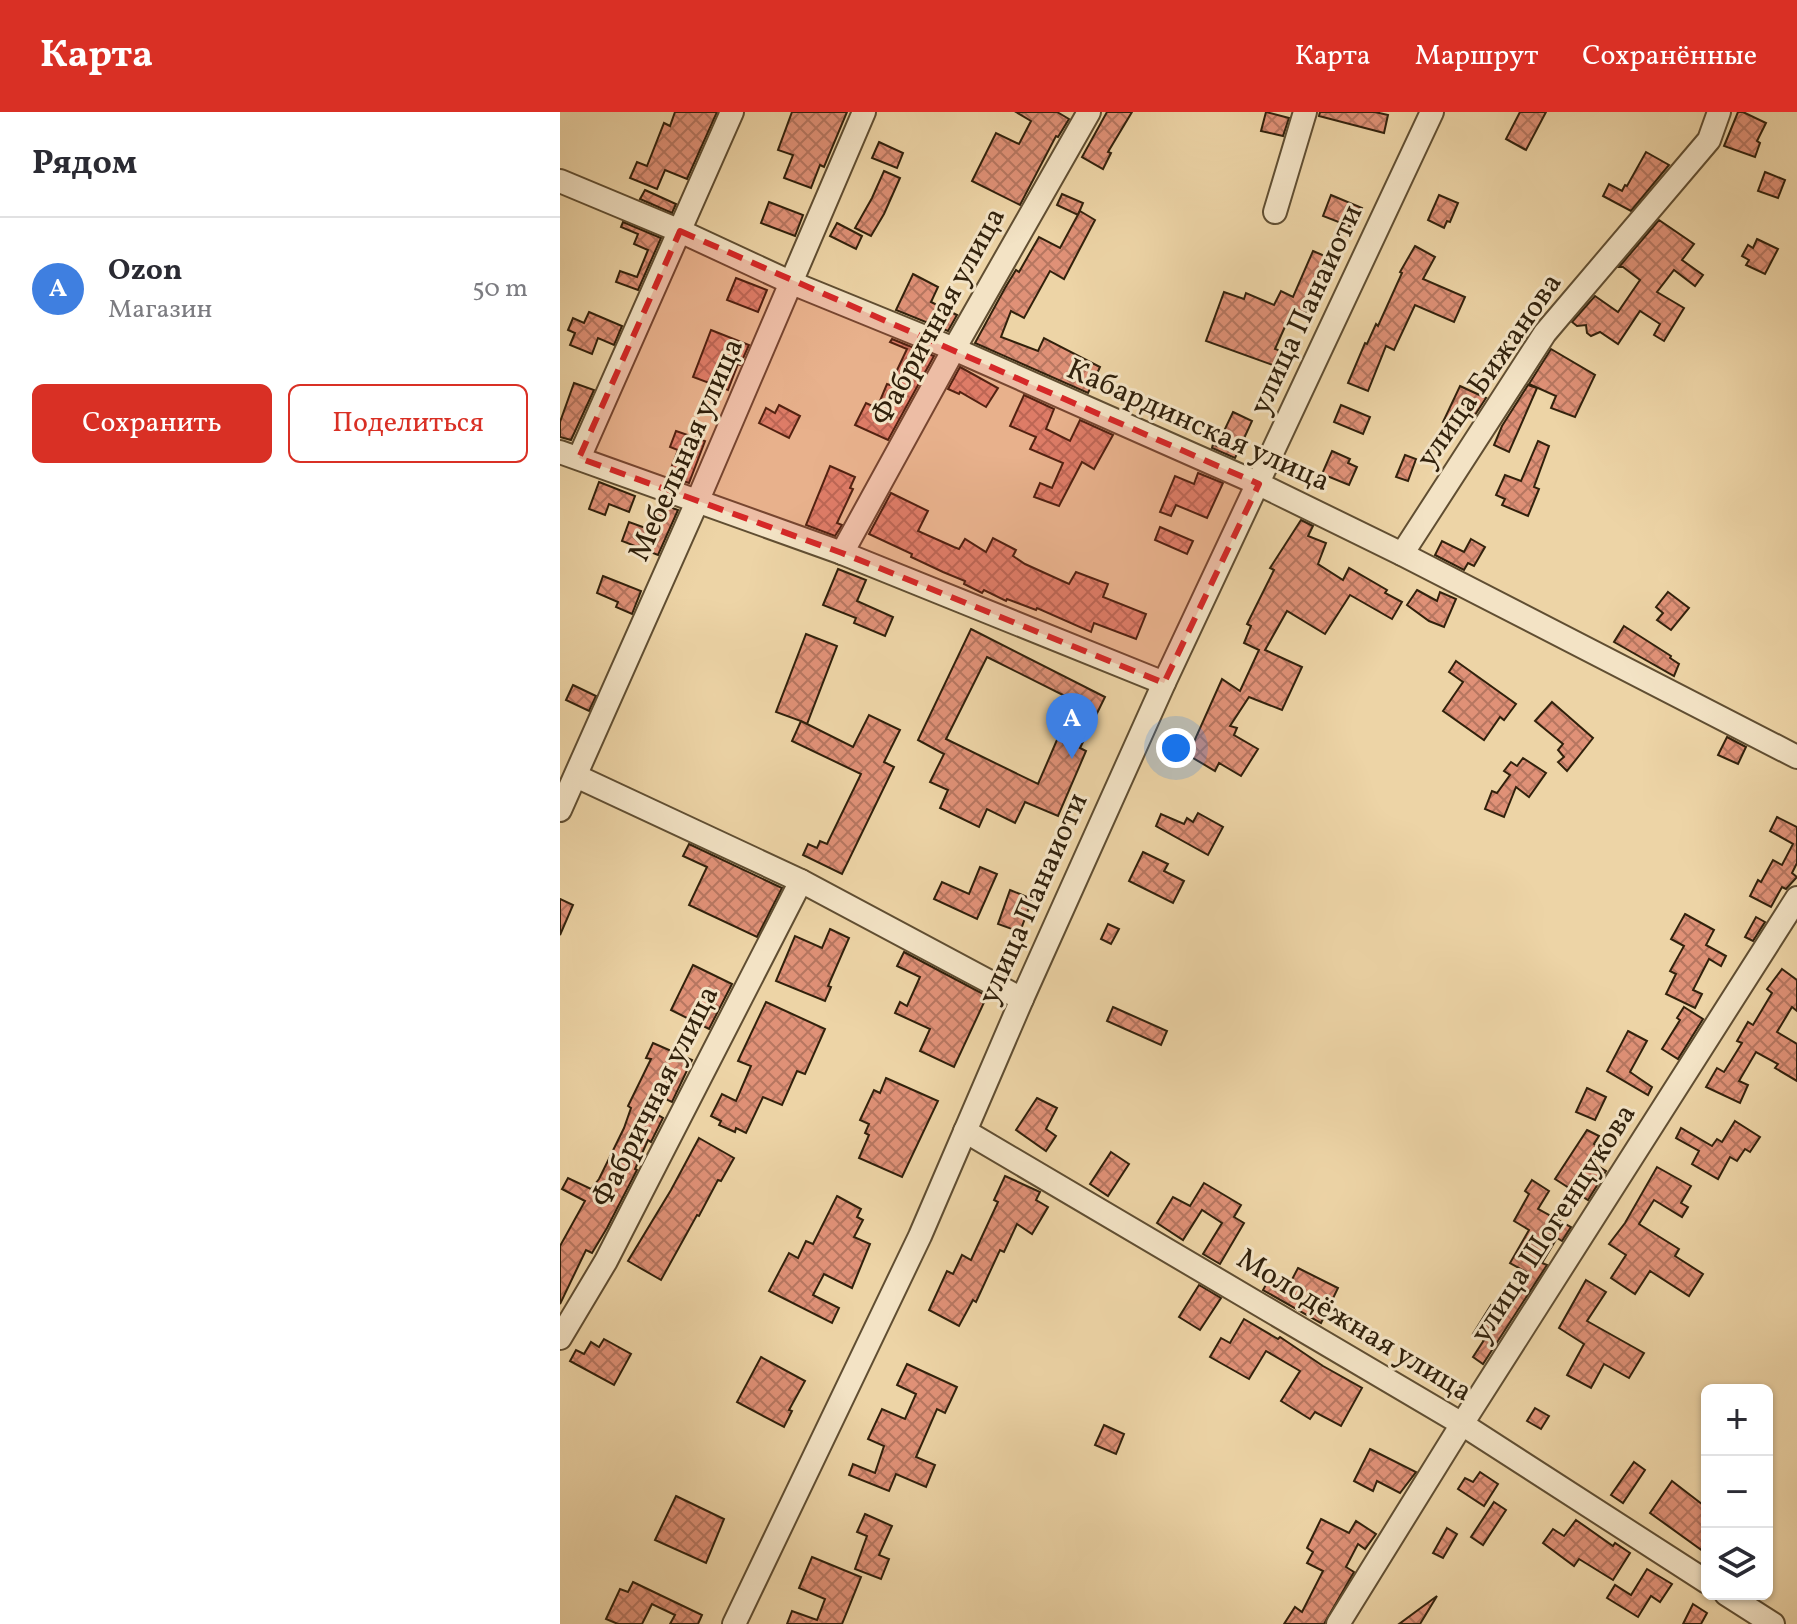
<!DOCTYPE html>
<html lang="ru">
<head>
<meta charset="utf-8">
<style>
	body { margin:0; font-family:Vollkorn,serif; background:#f2f2f3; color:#2b2b33 }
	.controls { position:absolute; right:24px; bottom:24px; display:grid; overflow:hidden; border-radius:12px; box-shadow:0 2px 6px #0004 }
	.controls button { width:72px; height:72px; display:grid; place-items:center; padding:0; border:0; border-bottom:2px solid #e1e1e2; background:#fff; color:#2b2b33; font:40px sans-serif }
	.you { position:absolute; left:616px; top:636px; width:28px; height:28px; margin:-20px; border:6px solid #fff; border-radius:50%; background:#1a73e8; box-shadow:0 0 0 12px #1a73e833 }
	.badge { display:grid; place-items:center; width:52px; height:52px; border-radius:50%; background:#d93025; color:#fff; font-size:26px; font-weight:700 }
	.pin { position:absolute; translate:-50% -66px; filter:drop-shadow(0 2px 4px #0008) }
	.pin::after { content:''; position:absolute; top:42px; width:28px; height:24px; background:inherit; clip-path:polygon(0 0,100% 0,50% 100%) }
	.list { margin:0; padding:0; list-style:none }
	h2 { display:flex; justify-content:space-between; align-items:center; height:104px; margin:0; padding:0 32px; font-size:34px }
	h2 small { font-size:26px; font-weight:400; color:#7c7c81 }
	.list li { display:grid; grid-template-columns:52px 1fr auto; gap:24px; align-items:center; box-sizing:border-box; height:144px; padding:0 32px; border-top:2px solid #e1e1e2 }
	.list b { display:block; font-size:30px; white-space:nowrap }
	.list p { margin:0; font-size:26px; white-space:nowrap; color:#7c7c81 }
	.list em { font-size:26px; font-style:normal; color:#7c7c81 }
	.actions { display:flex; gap:16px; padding:24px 32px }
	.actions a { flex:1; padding:18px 0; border:2px solid #d93025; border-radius:12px; text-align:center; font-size:28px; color:#d93025 }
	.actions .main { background:#d93025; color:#fff }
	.icon { flex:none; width:44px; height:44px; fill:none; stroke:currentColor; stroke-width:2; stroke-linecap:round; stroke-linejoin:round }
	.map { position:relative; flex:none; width:1237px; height:1512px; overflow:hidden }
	header { display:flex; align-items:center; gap:48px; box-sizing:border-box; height:112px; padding:0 40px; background:#d93025; color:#fff }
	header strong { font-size:38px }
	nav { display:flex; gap:44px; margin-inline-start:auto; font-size:28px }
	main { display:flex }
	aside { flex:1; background:#fff }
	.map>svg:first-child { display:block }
	.building { fill:url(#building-cross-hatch); stroke:#31210c; stroke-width:2; fill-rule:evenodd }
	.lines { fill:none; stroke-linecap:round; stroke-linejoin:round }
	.minor-casing { stroke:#604e32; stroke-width:26 }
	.minor { stroke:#f3e3c5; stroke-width:22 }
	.marked { fill:#d62828; fill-opacity:0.2; stroke:#d62828; stroke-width:6; stroke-dasharray:16 10; stroke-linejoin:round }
	.labels { text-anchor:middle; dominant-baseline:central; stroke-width:6; stroke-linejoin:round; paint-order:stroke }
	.street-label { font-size:30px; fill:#31210c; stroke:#f3e3c5 }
</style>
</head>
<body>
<header>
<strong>Карта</strong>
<nav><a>Карта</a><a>Маршрут</a><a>Сохранённые</a></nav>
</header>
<main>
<aside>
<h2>Рядом<small></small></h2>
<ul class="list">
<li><span class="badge" style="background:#3f7fe0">A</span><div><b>Ozon</b><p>Магазин</p></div><em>50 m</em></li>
</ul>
<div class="actions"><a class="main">Сохранить</a><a>Поделиться</a></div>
</aside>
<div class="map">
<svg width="1237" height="1512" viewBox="0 0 1237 1512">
	<defs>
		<pattern id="building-cross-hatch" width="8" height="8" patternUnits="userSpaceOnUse" patternTransform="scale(2)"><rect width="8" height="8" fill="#e09177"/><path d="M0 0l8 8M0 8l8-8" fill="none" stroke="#b67660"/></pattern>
	</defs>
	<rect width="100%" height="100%" fill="#edd4a6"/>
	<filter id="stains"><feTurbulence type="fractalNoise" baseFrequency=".0025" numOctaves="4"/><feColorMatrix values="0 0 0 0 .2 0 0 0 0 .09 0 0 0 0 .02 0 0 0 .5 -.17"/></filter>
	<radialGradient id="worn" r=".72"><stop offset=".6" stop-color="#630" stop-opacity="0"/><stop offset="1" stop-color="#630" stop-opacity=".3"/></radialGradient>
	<g class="building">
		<polygon points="115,0 157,0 127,67 105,58 97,77 70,66 77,50 87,54 104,11 110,14"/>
		<polygon points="232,0 287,0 264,55 260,53 251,76 224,66 233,43 218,38"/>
		<polygon points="456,0 497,0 509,7 498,25 496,24 460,93 412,69 436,21 459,32 471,9"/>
		<polygon points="547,0 572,0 548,40 551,41 543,57 522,45"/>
		<polygon points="706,0 729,6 723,24 701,19"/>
		<polygon points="760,0 815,0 828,3 824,21 759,4"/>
		<polygon points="960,0 986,0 966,38 946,27"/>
		<polygon points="1178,0 1183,0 1206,11 1197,29 1200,31 1195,45 1164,34"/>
		<polygon points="319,30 343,41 337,56 312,46"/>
		<polygon points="1086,40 1109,53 1071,99 1043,84 1049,72 1062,79 1065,73 1067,74"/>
		<polygon points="324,59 340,66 324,102 311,124 295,116 312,86"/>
		<polygon points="1205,60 1225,68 1218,86 1198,79"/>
		<polygon points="85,78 116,92 112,101 80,87"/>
		<polygon points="502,82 523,91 518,103 497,93"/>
		<polygon points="771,83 802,96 794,116 763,104"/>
		<polygon points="879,83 898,91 890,110 887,109 884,116 868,108"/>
		<polygon points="209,90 243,103 235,124 201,111"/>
		<polygon points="520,99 535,108 504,167 490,159 464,206 451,199 441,225 478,239 484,226 540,255 528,281 415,231 445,176 456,158 459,160 479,125 500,136"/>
		<polygon points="1099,108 1134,132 1122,148 1143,163 1135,174 1114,158 1097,180 1124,196 1104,229 1094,223 1100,212 1080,199 1058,232 1040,220 1031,224 1027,221 1026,213 1017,214 1012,210 1035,184 1058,200 1080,168 1063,155 1059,155"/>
		<polygon points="63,110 101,126 78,178 56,170 60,159 77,165 88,138 74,132 78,122 61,115"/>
		<polygon points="277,111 302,124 296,137 270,124"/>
		<polygon points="1197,127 1218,137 1205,162 1186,153 1189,148 1182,144 1188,133 1193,136"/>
		<polygon points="855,134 875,145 863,167 905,185 894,210 855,193 834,238 826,234 808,279 788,271 805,231 807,232 816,212 818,214 842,161 840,160"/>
		<polygon points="753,139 767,145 763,154 770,158 756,190 752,188 743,205 732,199 715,237 729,242 724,257 646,229 664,180 684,187 686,181 714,193 721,179 733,185"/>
		<polygon points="353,162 378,175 371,190 397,203 388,219 336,198"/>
		<polygon points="176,166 207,178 198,200 167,188"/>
		<polygon points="29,200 62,214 54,233 38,226 32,242 10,233 15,221 8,218 13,206 24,211"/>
		<polygon points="151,218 189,233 180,253 178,252 168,278 133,265"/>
		<polygon points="332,227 374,244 328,328 295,313 306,291 317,296 327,272 330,273 347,237 330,230"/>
		<polygon points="991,237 1035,263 1015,305 991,296 996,284 969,272"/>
		<polygon points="400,255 438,276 426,295 400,280 399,282 388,277"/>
		<polygon points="14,271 34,278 11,328 0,325 0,310"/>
		<polygon points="968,273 977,276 949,340 934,333 942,314"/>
		<polygon points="900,274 926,286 915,303 907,299 899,317 883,310"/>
		<polygon points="464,283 494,297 486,317 510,329 520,308 553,323 534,357 522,350 499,394 474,385 480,371 492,376 503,351 470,337 476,325 450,314"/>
		<polygon points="219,293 240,304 229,326 199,311 206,296 215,301"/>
		<polygon points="781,293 810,305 803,322 774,310"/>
		<polygon points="673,300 692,309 675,346 652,336 653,332 657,334"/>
		<polygon points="116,319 145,329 129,371 108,364 118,338 110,335"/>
		<polygon points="978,329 989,334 974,375 979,377 968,404 942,393 945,387 936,383 945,363 961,369"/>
		<polygon points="772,339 790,347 788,351 797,355 789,373 762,362"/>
		<polygon points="845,343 856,347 848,369 836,365"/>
		<polygon points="270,354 295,365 290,376 293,377 277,411 282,413 275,424 246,413"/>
		<polygon points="638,361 663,371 647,406 616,393 611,404 600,400 615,364 634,372"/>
		<polygon points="39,370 75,384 69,400 49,392 45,403 29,397"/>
		<polygon points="331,381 368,399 358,419 394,435 399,437 405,427 426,440 433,426 456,438 453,444 465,452 509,472 516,460 548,472 543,485 586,502 576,527 534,511 531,520 477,496 476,498 447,487 446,489 424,478 422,481 404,472 405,469 383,460 351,445 352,442 309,422"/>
		<polygon points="101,392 118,398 98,443 62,429 69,410 91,418"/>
		<polygon points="741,408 753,414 748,424 766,431 758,452 783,468 789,456 827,478 825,481 842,490 832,507 790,483 765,522 727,499 705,538 742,555 722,598 689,585 670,614 677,616 674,623 698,637 681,664 659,651 655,659 628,643 662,567 680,579 699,538 684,531 691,514 687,512 714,458 710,456"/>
		<polygon points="600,415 633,429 627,442 595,428"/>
		<polygon points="911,427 925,435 914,454 908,451 904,458 875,443 882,429 904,440"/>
		<polygon points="278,457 306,468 297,489 333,505 325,524 294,511 296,506 263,493"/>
		<polygon points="43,464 81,479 72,502 56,495 58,490 37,481"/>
		<polygon points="857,478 877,489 880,480 896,487 884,515 869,509 847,493"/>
		<polygon points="1108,480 1129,496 1111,518 1097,508 1103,501 1096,495"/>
		<polygon points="1064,514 1111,544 1110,546 1119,552 1114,564 1054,530"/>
		<path d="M411 517 545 585 520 636 526 639 498 704 465 690 455 711 427 697 419 715 380 696 388 678 370 670 384 642 358 628ZM427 545 511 587 502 604 506 607 478 672 386 627Z"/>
		<polygon points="246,522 277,534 247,612 241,609 293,635 309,603 340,618 324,650 334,655 282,762 243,743 248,732 257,736 260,729 267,732 301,662 232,629 241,609 216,600"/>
		<polygon points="896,549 956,592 944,608 940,605 924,628 883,599 903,570 889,560"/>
		<polygon points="13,573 36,584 29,599 6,588"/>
		<polygon points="992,590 1033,626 1007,659 998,650 1004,645 998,638 1003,632 975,609"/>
		<polygon points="1167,625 1186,635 1178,652 1158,643"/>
		<polygon points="963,646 986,661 969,685 956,675 944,705 925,697 932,679 937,681 950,663 944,659 951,650 957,654"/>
		<polygon points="638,701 663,715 648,743 596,714 601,702 624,712 627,706 633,710"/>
		<polygon points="1217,705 1237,715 1237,751 1232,761 1237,765 1226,777 1222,775 1211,795 1190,784 1198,768 1201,770 1213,748 1222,753 1233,732 1210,719"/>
		<polygon points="129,732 222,776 197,825 129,793 147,755 123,744"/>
		<polygon points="583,740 608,752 604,759 624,769 613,791 569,769"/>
		<polygon points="420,755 437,762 417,807 374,787 382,770 409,782"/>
		<polygon points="450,778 472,787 460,820 438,812"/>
		<polygon points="0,787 13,793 0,823"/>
		<polygon points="1125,802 1154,818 1146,833 1166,844 1161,854 1149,847 1133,878 1142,882 1135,896 1106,882 1116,862 1110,859 1124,834 1111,827"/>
		<polygon points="1196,805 1205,810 1193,829 1185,825"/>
		<polygon points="548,812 559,817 551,832 541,827"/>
		<polygon points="270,817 289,826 268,874 271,875 265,889 216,869 235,824 262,836"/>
		<polygon points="344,840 427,884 394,955 360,939 370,917 335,901 340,890 347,894 360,865 337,854"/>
		<polygon points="133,853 172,872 149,917 111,898"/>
		<polygon points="1222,857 1237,868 1237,899 1232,895 1217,920 1237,932 1237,969 1215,956 1218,952 1196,940 1179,969 1188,973 1180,991 1146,975 1157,956 1164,960 1182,931 1177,929 1188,910 1193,913 1212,881 1207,877"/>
		<polygon points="206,890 265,917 245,962 237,959 222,993 203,985 186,1021 176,1016 175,1020 159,1013 161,1009 151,1004 162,982 176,989 191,954 178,949"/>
		<polygon points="553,895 607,919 601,933 547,909"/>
		<polygon points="1124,895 1143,907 1118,947 1102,937 1120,908 1117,906"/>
		<polygon points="1068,919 1087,929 1070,960 1092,975 1088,983 1047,959"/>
		<polygon points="93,931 132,948 112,990 99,984 91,999 103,1006 91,1030 88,1028 75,1057 77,1058 47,1116 32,1141 26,1138 0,1192 0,1134 25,1089 2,1077 8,1066 31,1077 39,1067 64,1016 71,996 68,994 91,947 86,946"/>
		<polygon points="326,966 378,989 342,1065 299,1046 309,1023 305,1021 309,1012 300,1008 314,978 320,981"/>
		<polygon points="1027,976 1046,985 1035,1008 1016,1000"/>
		<polygon points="477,986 497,996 486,1017 496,1024 486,1039 456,1018"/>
		<polygon points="1175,1009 1200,1025 1190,1040 1185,1037 1177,1049 1170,1045 1158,1067 1132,1052 1139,1039 1116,1026 1121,1016 1152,1034 1157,1027 1162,1030"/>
		<polygon points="1027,1018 1039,1024 1034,1032 1041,1036 1033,1051 1046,1059 1028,1088 995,1067"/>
		<polygon points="139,1026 174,1046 161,1069 158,1068 139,1104 137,1103 101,1168 68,1149 111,1078"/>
		<polygon points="551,1040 569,1052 548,1084 530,1072"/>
		<polygon points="1097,1055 1131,1074 1121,1091 1128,1095 1122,1105 1094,1088 1079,1112 1119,1137 1115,1144 1143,1162 1129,1184 1090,1159 1075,1182 1051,1166 1066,1143 1049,1132 1065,1111"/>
		<polygon points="445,1064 480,1080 476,1088 488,1095 472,1122 457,1112 444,1140 440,1138 416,1190 413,1188 399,1214 369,1198 387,1159 393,1162 402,1143 411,1148 438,1090 434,1088"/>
		<polygon points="972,1068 989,1079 978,1097 1011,1115 1002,1129 997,1126 982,1151 987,1153 923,1252 913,1245 924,1228 913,1222 931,1193 945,1203 968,1161 950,1151 969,1118 954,1109 969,1082 965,1079"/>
		<polygon points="644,1071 681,1093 674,1105 684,1111 660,1152 643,1142 662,1111 642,1098 623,1128 597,1111 613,1085 630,1094"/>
		<polygon points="277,1084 301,1097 297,1105 303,1108 294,1125 310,1132 292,1176 264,1162 253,1183 279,1196 272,1211 209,1179 229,1141 238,1146 246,1129 253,1132"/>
		<polygon points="738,1156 778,1176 761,1211 703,1178 708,1169 726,1179"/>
		<polygon points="1026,1168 1046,1180 1027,1209 1084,1241 1069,1266 1044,1252 1031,1276 1007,1263 1024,1232 999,1216"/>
		<polygon points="639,1173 661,1186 640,1218 619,1205"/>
		<polygon points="684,1207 718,1227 720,1225 763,1254 802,1276 781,1314 755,1300 750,1307 721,1289 740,1259 706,1239 689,1267 650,1245 661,1226 670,1231"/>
		<polygon points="44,1227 71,1242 54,1273 10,1249 16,1238 24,1242 31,1230 39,1235"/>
		<polygon points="201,1245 245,1269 229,1298 232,1299 224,1315 177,1290"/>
		<polygon points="347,1252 397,1275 385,1301 377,1297 356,1345 375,1353 366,1375 336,1362 329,1379 289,1363 293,1352 315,1361 324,1334 308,1327 322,1297 345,1307 356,1282 337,1273"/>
		<polygon points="975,1296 989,1304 981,1317 967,1309"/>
		<polygon points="544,1313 564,1322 556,1342 535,1333"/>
		<polygon points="810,1337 856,1360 840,1381 817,1369 813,1379 794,1369"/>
		<polygon points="1074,1350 1085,1358 1063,1391 1051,1383"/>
		<polygon points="920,1360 938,1372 924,1394 898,1377 905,1366 913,1370"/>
		<polygon points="1112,1369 1147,1396 1147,1442 1090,1401"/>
		<polygon points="116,1384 164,1407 146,1451 95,1428"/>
		<polygon points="934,1390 946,1398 923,1433 911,1425"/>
		<polygon points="305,1402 332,1414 319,1443 329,1447 321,1467 295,1457 307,1424 297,1420"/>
		<polygon points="761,1407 789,1421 796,1409 816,1422 805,1437 798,1432 786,1455 794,1460 764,1512 724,1512 735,1495 742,1500 763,1459 747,1451 753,1440 747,1436"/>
		<polygon points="1016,1408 1053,1434 1055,1431 1070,1441 1053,1468 1019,1447 1014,1454 983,1431 993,1417 1004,1424"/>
		<polygon points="887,1416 897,1422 883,1446 873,1441"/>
		<polygon points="252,1445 301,1465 282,1512 227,1512 232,1499 257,1508 265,1487 239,1476"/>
		<polygon points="1087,1457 1112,1472 1100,1490 1091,1484 1078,1505 1047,1486 1055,1473 1071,1483"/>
		<polygon points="73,1470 142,1503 138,1512 110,1512 115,1503 92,1492 82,1512 58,1512 46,1507 60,1477 68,1480"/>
		<polygon points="877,1484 860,1512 839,1512"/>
		<polygon points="1133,1492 1147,1501 1141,1512 1123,1512"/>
	</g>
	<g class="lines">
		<g class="minor-casing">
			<g id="minor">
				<polyline points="0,69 120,119 232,171 394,237 699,372 842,442 1237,645"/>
				<polyline points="715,100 745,0"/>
				<polyline points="0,340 282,441 604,571"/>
				<polyline points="19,346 172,0"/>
				<polyline points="282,441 394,237 529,0"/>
				<polyline points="842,442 985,221 1149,28 1159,0"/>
				<polyline points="16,664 241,769 462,887"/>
				<polyline points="0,698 137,390 304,0"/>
				<polyline points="405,1019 902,1312 1147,1470"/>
				<polyline points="0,1226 46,1149 241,769"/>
				<polyline points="1166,1482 1213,1512"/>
				<polyline points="174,1512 360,1124 462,887 604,571 872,0"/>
				<polyline points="778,1512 902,1312 1237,786"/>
			</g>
		</g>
		<use href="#minor" class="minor"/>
	</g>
	<path class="marked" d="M120 119 699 372 604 571 282 441 19 346Z"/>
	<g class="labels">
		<g class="street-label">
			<text transform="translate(747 198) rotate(-65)">улица Панаиоти</text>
			<text transform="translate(379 205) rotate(-61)">Фабричная улица</text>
			<text transform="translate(930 259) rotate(-55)">улица Бижанова</text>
			<text transform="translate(638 314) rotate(24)">Кабардинская улица</text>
			<text transform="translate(127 338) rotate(-66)">Мебельная улица</text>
			<text transform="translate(474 787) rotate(-66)">улица Панаиоти</text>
			<text transform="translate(96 985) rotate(-63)">Фабричная улица</text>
			<text transform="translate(994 1112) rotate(-57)">улица Шогенцукова</text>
			<text transform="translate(794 1214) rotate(31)">Молодёжная улица</text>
		</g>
	</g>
	<rect width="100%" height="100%" filter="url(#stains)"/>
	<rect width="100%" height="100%" fill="url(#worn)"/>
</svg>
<div class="controls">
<button>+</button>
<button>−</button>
<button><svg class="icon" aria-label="layers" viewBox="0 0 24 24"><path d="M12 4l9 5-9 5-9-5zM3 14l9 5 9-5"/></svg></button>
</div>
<div class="you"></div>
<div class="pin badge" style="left:512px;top:647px;background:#3f7fe0">A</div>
</div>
</main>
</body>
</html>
